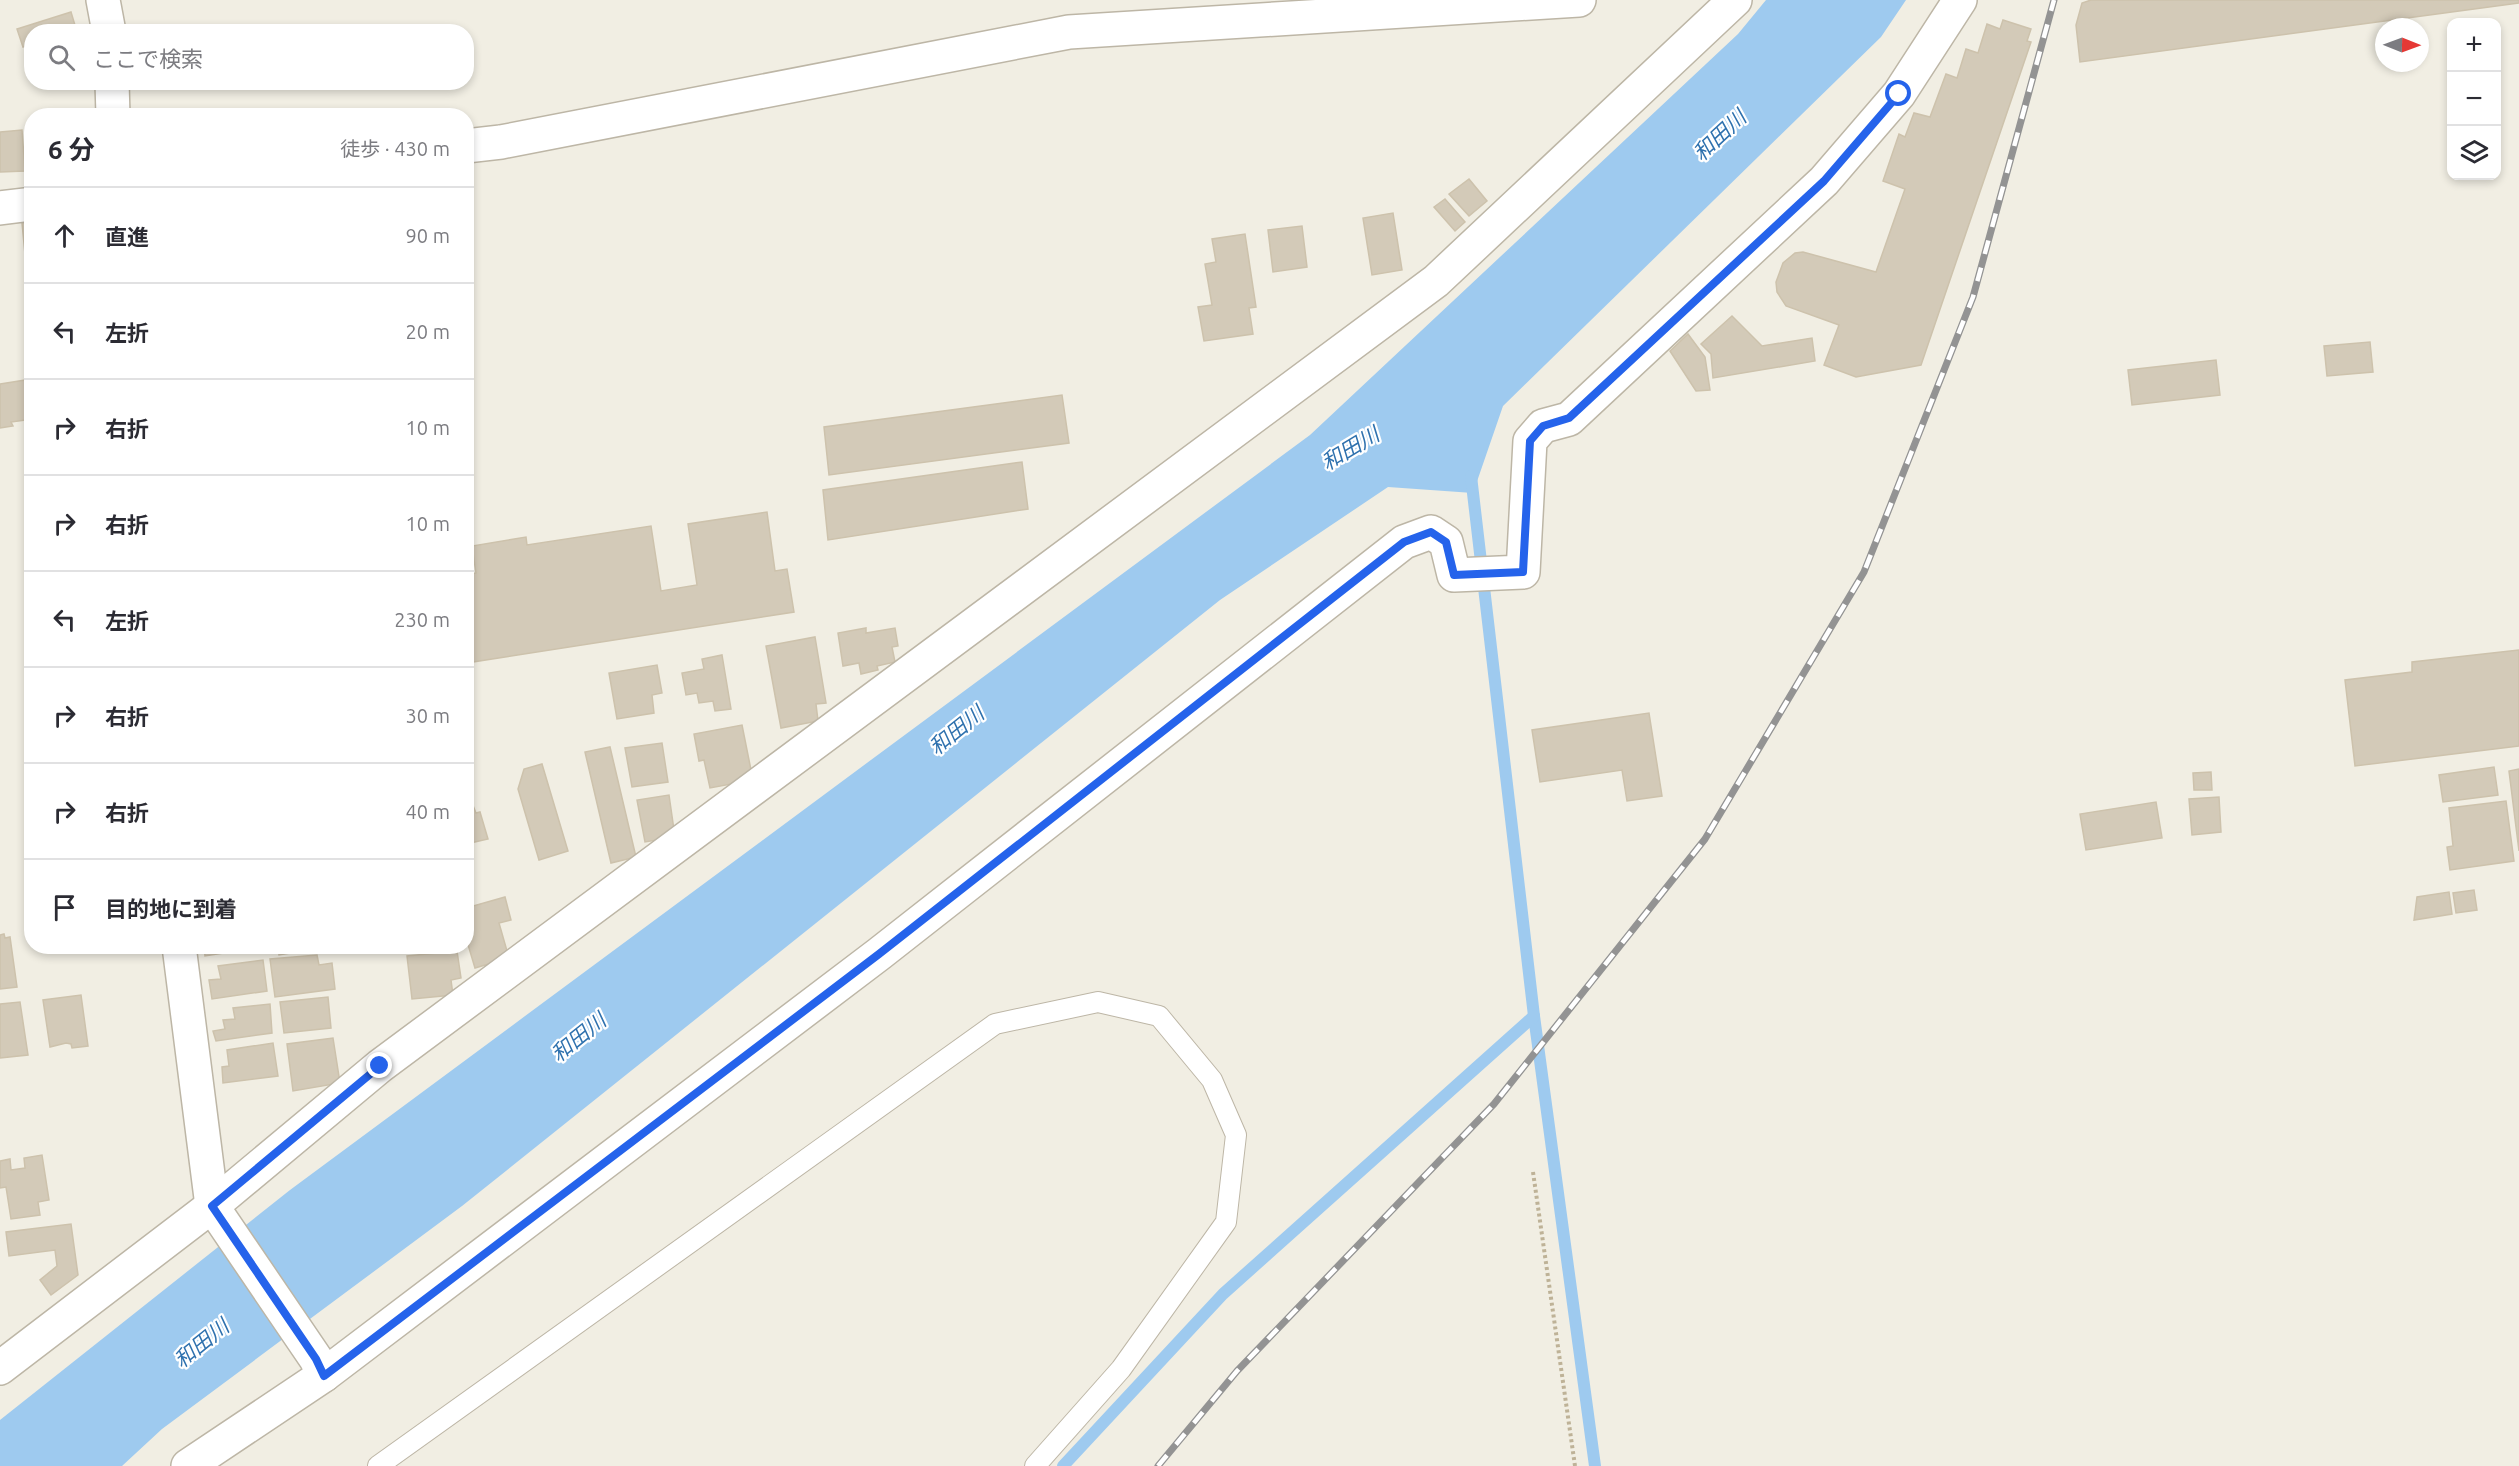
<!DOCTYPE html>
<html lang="ja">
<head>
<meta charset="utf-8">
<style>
	body { margin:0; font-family:Ubuntu,"Noto Sans JP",sans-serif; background:#f7f7f7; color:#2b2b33 }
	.controls { position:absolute; right:18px; top:18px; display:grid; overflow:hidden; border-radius:12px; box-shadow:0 3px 9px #0003 }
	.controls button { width:54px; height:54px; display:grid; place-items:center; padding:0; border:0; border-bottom:2px solid #e1e1e2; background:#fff; color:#2b2b33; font:30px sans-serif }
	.compass { position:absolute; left:2375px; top:18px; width:54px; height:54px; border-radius:50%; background:#fff; box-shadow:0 3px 9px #0003; rotate:91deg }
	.stop { position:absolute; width:18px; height:18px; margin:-14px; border:4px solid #2563eb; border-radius:50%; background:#fff }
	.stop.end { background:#2563eb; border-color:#fff; box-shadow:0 2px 6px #0008 }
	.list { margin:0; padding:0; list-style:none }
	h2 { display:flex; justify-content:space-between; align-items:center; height:78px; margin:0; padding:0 24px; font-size:26px }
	h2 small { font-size:20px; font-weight:400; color:#7c7c81 }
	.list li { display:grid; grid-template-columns:39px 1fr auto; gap:18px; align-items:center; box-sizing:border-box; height:96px; padding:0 24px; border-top:2px solid #e1e1e2 }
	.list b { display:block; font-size:22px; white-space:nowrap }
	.list em { font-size:20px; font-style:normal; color:#7c7c81 }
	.icon { flex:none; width:33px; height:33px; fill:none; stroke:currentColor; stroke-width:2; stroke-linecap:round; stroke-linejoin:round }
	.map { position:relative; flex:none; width:2519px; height:1466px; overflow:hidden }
	.search { position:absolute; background:#fff; box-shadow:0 3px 9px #0003; left:24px; top:24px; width:450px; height:66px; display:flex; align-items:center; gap:15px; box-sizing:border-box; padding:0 21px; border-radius:24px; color:#7c7c81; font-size:22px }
	.panel { position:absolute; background:#fff; box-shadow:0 3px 9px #0003; left:24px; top:108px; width:450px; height:846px; border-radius:24px }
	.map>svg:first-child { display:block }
	.water { fill:#9ecaef }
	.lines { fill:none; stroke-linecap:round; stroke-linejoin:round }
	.stream { stroke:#9ecaef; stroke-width:12 }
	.building { fill:#d3cab8; stroke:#cdc2ac; stroke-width:1.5 }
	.service-casing { stroke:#bdb6a6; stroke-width:22 }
	.minor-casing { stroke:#bdb6a6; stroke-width:36 }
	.path { stroke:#beb297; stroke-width:4; stroke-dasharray:3 3; stroke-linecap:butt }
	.service { stroke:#fff; stroke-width:20 }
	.minor { stroke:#fff; stroke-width:33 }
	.rail-casing { stroke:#939393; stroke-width:7 }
	.rail { stroke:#fff; stroke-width:4.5; stroke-dasharray:14; stroke-linecap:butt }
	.route { stroke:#2563eb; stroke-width:8 }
	.labels { text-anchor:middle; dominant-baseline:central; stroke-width:4.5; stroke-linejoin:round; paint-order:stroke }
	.water-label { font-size:21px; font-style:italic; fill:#2e71ae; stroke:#fff }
</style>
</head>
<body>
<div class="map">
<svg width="2519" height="1466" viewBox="0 0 2519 1466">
	<rect width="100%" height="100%" fill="#f1eee3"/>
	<polygon class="water" points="1766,0 1906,0 1881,37 1503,406 1473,493 1388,487 1220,600 462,1206 162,1429 122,1466 0,1466 0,1420 290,1190 1310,435 1738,34"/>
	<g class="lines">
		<g class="stream">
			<polyline points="1471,476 1534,1016 1595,1466"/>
			<polyline points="1063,1466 1223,1294 1534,1016"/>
		</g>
	</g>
	<g class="building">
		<polygon points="2091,0 2519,0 2519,3 2080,62 2076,25 2082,3"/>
		<polygon points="71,12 77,32 32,32 32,44 23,47 17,29"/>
		<polygon points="2003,20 2031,29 2027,41 2031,42 1921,365 1856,377 1824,365 1839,325 1786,306 1777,292 1776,282 1783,263 1795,253 1803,252 1876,272 1905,189 1883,181 1899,134 1905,137 1914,113 1930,117 1946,74 1957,78 1966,49 1978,53 1987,24 2000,29"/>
		<polygon points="22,130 25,171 0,172 0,132"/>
		<polygon points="1469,179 1487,201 1469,216 1449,194"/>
		<polygon points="1445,199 1465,222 1455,231 1434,207"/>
		<polygon points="1393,213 1402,270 1372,275 1363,218"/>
		<polygon points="32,222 32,274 27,275 22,223"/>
		<polygon points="1302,226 1307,267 1273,272 1268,230"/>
		<polygon points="1245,234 1256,307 1249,308 1253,334 1204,341 1198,307 1212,305 1205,264 1216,262 1212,239"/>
		<polygon points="1732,316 1762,346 1812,338 1815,361 1713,378 1711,354 1701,344"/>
		<polygon points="1688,334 1705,357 1710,390 1696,391 1670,351"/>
		<polygon points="2370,342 2373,372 2327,376 2324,346"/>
		<polygon points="2216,360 2220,395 2132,405 2128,370"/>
		<polygon points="32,379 32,419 11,422 13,426 0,428 0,384"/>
		<polygon points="1062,395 1069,443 829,475 824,427"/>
		<polygon points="1022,462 1028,509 828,540 823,490"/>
		<polygon points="767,512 775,571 787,569 794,612 466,663 466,575 476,573 472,546 526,537 527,545 651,526 661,591 697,585 688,524"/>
		<polygon points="866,628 866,633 895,628 898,646 892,647 895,662 877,666 878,670 861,674 859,663 843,666 838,633"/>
		<polygon points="815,637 826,703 816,704 818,721 781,728 766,646"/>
		<polygon points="2519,650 2519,746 2355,766 2345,680 2412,672 2412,662"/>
		<polygon points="722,655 731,709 715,711 713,701 699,703 697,693 686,695 682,673 704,669 702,659"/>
		<polygon points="657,665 662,693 652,695 654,713 617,719 609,673"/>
		<polygon points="1649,713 1662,796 1627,801 1622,770 1540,782 1532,730"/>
		<polygon points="742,725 753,780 710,788 704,760 699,761 694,734"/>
		<polygon points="662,743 668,782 632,787 625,748"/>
		<polygon points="610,747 636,857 611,863 585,752"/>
		<polygon points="542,764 568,851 539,860 518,789 524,769"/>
		<polygon points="2494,767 2498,795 2443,802 2439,775"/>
		<polygon points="2519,769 2519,851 2509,771"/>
		<polygon points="2211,772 2212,790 2194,790 2193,773"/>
		<polygon points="669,795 675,837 645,842 637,800"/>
		<polygon points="2219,797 2221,832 2192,835 2189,799"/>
		<polygon points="2506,801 2514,861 2450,870 2447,847 2453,846 2449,808"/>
		<polygon points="2156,802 2162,838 2086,850 2080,814"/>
		<polygon points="472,803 476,813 480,812 488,839 466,844 466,805"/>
		<polygon points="2474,890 2477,910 2456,913 2453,893"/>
		<polygon points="2449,892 2452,914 2414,920 2417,897"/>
		<polygon points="505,897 511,920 499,923 509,958 475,968 466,938 466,908"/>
		<polygon points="4,934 5,938 10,937 17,987 0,989 0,935"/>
		<polygon points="204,946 262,946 262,947 205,956"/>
		<polygon points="278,946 333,946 279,955"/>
		<polygon points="457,951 461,978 451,980 453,995 412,999 407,956"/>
		<polygon points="317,955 319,965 332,963 335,989 275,997 270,959"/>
		<polygon points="263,960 267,991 212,999 209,980 221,979 218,966"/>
		<polygon points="81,995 88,1046 72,1048 71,1044 66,1043 50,1047 43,1000"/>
		<polygon points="328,997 331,1028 284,1033 280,1002"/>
		<polygon points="20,1002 28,1055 0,1058 0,1004"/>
		<polygon points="270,1004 272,1033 216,1041 213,1031 225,1029 223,1020 235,1019 233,1008"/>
		<polygon points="333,1038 340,1083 293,1091 287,1044"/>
		<polygon points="273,1043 278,1076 223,1083 222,1067 229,1066 227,1050"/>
		<polygon points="42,1155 49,1200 38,1202 40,1215 11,1219 6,1187 0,1188 0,1161 10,1159 11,1170 25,1168 24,1158"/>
		<polygon points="71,1224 78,1275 51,1295 40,1280 57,1266 55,1250 9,1256 6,1232"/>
	</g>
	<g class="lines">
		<g class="service-casing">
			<polyline id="service" points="378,1466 995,1024 1098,1002 1159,1016 1212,1080 1236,1135 1226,1222 1121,1369 1035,1466"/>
		</g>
		<g class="minor-casing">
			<g id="minor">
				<polyline points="103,0 109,32"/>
				<polyline points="112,82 113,116"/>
				<polyline points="466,146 501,142 1069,32 1579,0"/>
				<polyline points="0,208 32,204"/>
				<polyline points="179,946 212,1206 316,1359 324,1375 188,1466"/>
				<polyline points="0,1368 212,1206 380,1066 1436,281 1735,0"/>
				<polyline points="324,1375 879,954 1404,542 1431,532 1446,542 1454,575 1523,572 1530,441 1543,426 1569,419 1824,181 1899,94 1960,0"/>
			</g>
		</g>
		<polyline class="path" points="1533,1172 1575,1466"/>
		<use href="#service" class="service"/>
		<use href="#minor" class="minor"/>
		<g class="rail-casing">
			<polyline id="rail" points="1158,1466 1237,1371 1494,1104 1705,839 1864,572 1973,297 2054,0"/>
		</g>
		<use href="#rail" class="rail"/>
	</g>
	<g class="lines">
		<polyline class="route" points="380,1066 212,1206 316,1359 324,1376 879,954 1404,542 1431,532 1446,542 1454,575 1523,572 1530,441 1543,426 1569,418 1824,181 1899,94"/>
	</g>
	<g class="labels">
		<g class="water-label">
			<text transform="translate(1719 135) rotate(-43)">和田川</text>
			<text transform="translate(1350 448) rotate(-31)">和田川</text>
			<text transform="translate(956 730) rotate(-39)">和田川</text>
			<text transform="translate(578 1037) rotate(-39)">和田川</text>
			<text transform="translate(201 1343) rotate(-39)">和田川</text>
		</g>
	</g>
</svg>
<div class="controls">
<button>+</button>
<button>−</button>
<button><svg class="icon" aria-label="layers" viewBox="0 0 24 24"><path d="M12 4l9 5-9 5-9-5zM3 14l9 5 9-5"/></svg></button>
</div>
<svg class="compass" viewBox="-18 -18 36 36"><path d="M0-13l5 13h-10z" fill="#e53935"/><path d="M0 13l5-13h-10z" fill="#7c7c81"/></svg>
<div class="stop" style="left:1899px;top:94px"></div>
<div class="stop end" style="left:380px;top:1066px"></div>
<div class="search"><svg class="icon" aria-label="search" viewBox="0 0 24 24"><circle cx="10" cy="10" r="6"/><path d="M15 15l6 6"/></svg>ここで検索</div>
<section class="panel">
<h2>6 分<small>徒歩 · 430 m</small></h2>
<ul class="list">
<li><svg class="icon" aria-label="ahead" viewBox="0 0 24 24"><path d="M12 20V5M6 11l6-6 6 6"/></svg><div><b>直進</b></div><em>90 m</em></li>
<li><svg class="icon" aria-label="left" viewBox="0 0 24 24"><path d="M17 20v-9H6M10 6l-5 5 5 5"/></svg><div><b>左折</b></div><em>20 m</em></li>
<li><svg class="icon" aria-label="right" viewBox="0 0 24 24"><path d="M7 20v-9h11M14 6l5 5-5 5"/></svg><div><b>右折</b></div><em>10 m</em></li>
<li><svg class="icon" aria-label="right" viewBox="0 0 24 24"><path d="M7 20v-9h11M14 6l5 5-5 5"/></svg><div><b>右折</b></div><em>10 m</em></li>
<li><svg class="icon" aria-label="left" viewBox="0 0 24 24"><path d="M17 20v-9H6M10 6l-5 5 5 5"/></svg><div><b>左折</b></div><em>230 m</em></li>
<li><svg class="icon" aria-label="right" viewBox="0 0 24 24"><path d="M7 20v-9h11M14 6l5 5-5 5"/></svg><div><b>右折</b></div><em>30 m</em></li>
<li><svg class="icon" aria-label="right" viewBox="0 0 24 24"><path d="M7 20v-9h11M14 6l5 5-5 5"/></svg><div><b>右折</b></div><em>40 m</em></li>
<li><svg class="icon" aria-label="arrive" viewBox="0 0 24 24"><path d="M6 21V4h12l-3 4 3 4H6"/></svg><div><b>目的地に到着</b></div></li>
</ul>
</section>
</div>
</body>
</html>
